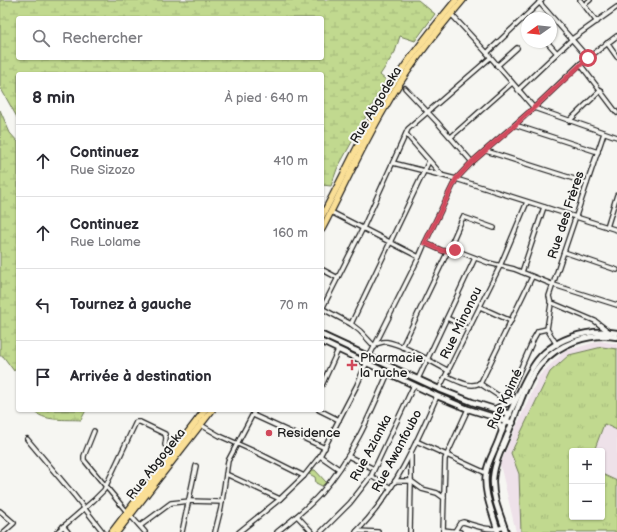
<!DOCTYPE html>
<html lang="fr">
<head>
<meta charset="utf-8">
<style>
	body { margin:0; font-family:"Balsamiq Sans",sans-serif; background:#f2f2f3; color:#2b2b33 }
	.controls { position:absolute; right:12px; bottom:12px; display:grid; overflow:hidden; border-radius:4px; box-shadow:0 1px 3px #0004 }
	.controls button { width:36px; height:36px; display:grid; place-items:center; padding:0; border:0; border-bottom:1px solid #e1e1e2; background:#fff; color:#2b2b33; font:20px sans-serif }
	.compass { position:absolute; left:521px; top:12px; width:36px; height:36px; border-radius:50%; background:#fff; box-shadow:0 1px 3px #0004; rotate:255deg }
	.stop { position:absolute; width:12px; height:12px; margin:-9px; border:3px solid #d1495b; border-radius:50%; background:#fff }
	.stop.end { background:#d1495b; border-color:#fff; box-shadow:0 1px 4px #0008 }
	.list { margin:0; padding:0; list-style:none }
	h2 { display:flex; justify-content:space-between; align-items:center; height:52px; margin:0; padding:0 16px; font-size:17px }
	h2 small { font-size:13px; font-weight:400; color:#7c7c81 }
	.list li { display:grid; grid-template-columns:26px 1fr auto; gap:12px; align-items:center; box-sizing:border-box; height:72px; padding:0 16px; border-top:1px solid #e1e1e2 }
	.list b { display:block; font-size:15px; white-space:nowrap }
	.list p { margin:0; font-size:13px; white-space:nowrap; color:#7c7c81 }
	.list em { font-size:13px; font-style:normal; color:#7c7c81 }
	.icon { flex:none; width:22px; height:22px; fill:none; stroke:currentColor; stroke-width:2; stroke-linecap:round; stroke-linejoin:round }
	.map { position:relative; flex:none; width:617px; height:532px; overflow:hidden }
	.search { position:absolute; background:#fff; box-shadow:0 1px 3px #0004; left:16px; top:16px; width:308px; height:44px; display:flex; align-items:center; gap:10px; box-sizing:border-box; padding:0 14px; border-radius:4px; color:#7c7c81; font-size:15px }
	.panel { position:absolute; background:#fff; box-shadow:0 1px 3px #0004; left:16px; top:72px; width:308px; height:340px; border-radius:4px }
	.map>svg:first-child { display:block }
	.built { fill:#eee1e9; fill-rule:evenodd }
	.grass { fill:url(#grass-tufts); stroke:#6e7a56 }
	.wetland { fill:url(#wetland-marsh); stroke:#6e7a56; fill-rule:evenodd }
	.lines { fill:none; stroke-linecap:round; stroke-linejoin:round }
	.street-casing { stroke:#1c1c1c; stroke-width:6 }
	.secondary-casing { stroke:#1c1c1c; stroke-width:8 }
	.primary-casing { stroke:#1c1c1c; stroke-width:8 }
	.street { stroke:#f6f6f2; stroke-width:3.5 }
	.secondary { stroke:#f6f6f2; stroke-width:4.5 }
	.primary { stroke:#fadf96; stroke-width:5.5 }
	.route { stroke:#d1495b; stroke-width:5 }
	.poi-dot { fill:#d1495b; stroke:#f6f6f2; stroke-width:1.5 }
	.labels { text-anchor:middle; dominant-baseline:central; stroke-width:4; stroke-linejoin:round; paint-order:stroke }
	.street-label { font-size:13px; fill:#1c1c1c; stroke:#f6f6f2 }
	.poi-label { font-size:13px; fill:#1c1c1c; stroke:#f6f6f2; text-anchor:start }
</style>
</head>
<body>
<div class="map">
<svg width="617" height="532" viewBox="0 0 617 532">
	<defs>
		<pattern id="grass-tufts" width="24" height="20" patternUnits="userSpaceOnUse"><rect width="24" height="20" fill="#c1d98f"/><path d="M3 7l-1-3M5 7V3M7 7l1-3M15 17l-1-3M17 17v-4M19 17l1-3" fill="none" stroke="#a5ba7b"/></pattern>
		<pattern id="wetland-marsh" width="20" height="14" patternUnits="userSpaceOnUse"><rect width="20" height="14" fill="#c1d98f"/><path d="M1 5h8M5 5V1M11 12h8M15 12V8" fill="none" stroke="#a5ba7b"/></pattern>
	</defs>
	<rect width="100%" height="100%" fill="#f6f6f2"/>
	<filter id="ink" filterUnits="userSpaceOnUse"><feTurbulence type="fractalNoise" baseFrequency=".025" numOctaves="2"/><feDisplacementMap in="SourceGraphic" scale="8" xChannelSelector="R" yChannelSelector="G"/><feConvolveMatrix kernelMatrix="1 2 1 2 8 2 1 2 1" color-interpolation-filters="sRGB"/></filter>
	<g filter="url(#ink)">
		<path class="built" d="M600 341 617 344V532H516L500 464 539 376 565 351ZM572 451H602V517H572Z"/>
		<g class="grass">
			<polygon points="602,347 617,349 617,430 604,424 594,451 572,451 572,517 602,517 602,474 617,481 617,532 521,532 519,474 511,453 550,372 569,355"/>
			<polygon points="310,470 315,470 326,482 322,486 316,483 315,477 309,474 308,472"/>
		</g>
		<g class="wetland">
			<path d="M0 0H418L435 14 415 41 400 36 395 52 380 75 386 80 337 169 331 186 322 185V74H18V119L0 87ZM18 18H322V58H18Z"/>
			<polygon points="0,110 10,133 18,142 18,365 14,371 3,356 0,356"/>
			<path d="M34 410H86L81 420C68 419 41 422 34 410Z"/>
		</g>
		<g class="lines">
			<g class="street-casing">
				<g id="street">
					<polyline points="580,0 597,22"/>
					<polyline points="539,2 588,58"/>
					<polyline points="584,5 590,0"/>
					<polyline points="451,14 487,53 534,108 617,137"/>
					<polyline points="547,42 557,53"/>
					<polyline points="607,43 617,57"/>
					<polyline points="487,53 542,0"/>
					<polyline points="580,64 617,113"/>
					<polyline points="497,66 517,48"/>
					<polyline points="405,88 437,122 472,162"/>
					<polyline points="518,90 572,39 617,7"/>
					<polyline points="569,121 601,90"/>
					<polyline points="515,125 598,152"/>
					<polyline points="406,134 441,174"/>
					<polyline points="451,137 512,83"/>
					<polyline points="486,151 587,183"/>
					<polyline points="393,163 456,179 617,230"/>
					<polyline points="331,212 419,257 425,243 443,251 455,250 489,263 514,269 554,285 617,305"/>
					<polyline points="607,227 617,195"/>
					<polyline points="425,243 456,179 472,162 534,108 580,64 617,36"/>
					<polyline points="564,252 617,270"/>
					<polyline points="323,270 338,278"/>
					<polyline points="522,272 544,207"/>
					<polyline points="550,302 595,321 608,331"/>
					<polyline points="480,307 511,321"/>
					<polyline points="447,318 469,329"/>
					<polyline points="351,324 429,161"/>
					<path d="M376 344C380 343 384 341 388 342 407 346 431 362 449 371"/>
					<polyline points="557,345 547,329 551,304 549,296 604,133"/>
					<polyline points="375,347 360,331 351,324 323,309 323,307 363,228 408,129 490,58"/>
					<polyline points="402,347 448,251 463,217 494,228"/>
					<path d="M446 376C457 380 471 390 481 382L532 277"/>
					<polyline points="418,379 475,258"/>
					<polyline points="479,383 502,398 509,395 534,338 538,331 547,329"/>
					<polyline points="322,385 338,350"/>
					<polyline points="439,389 500,266 527,202"/>
					<polyline points="319,410 339,420"/>
					<polyline points="253,415 325,448"/>
					<polyline points="201,425 220,436 258,453 304,476"/>
					<polyline points="94,431 84,456 84,460 127,512"/>
					<polyline points="27,439 74,495 103,532"/>
					<polyline points="416,441 486,473"/>
					<polyline points="320,456 339,469"/>
					<polyline points="348,456 374,469"/>
					<polyline points="226,474 280,499"/>
					<polyline points="371,476 391,488"/>
					<polyline points="395,481 411,481 422,489 437,493 444,498"/>
					<polyline points="0,511 14,523 4,532"/>
					<polyline points="130,515 145,532"/>
					<polyline points="297,516 312,532"/>
					<polyline points="63,526 68,532"/>
					<polyline points="140,526 171,503 190,501 222,502"/>
					<polyline points="443,530 460,532"/>
					<polyline points="357,531 378,532"/>
					<path d="M455 531 460 523 463 522C477 526 490 532 505 527"/>
					<polyline points="57,532 94,500 104,490 136,422 140,422 165,434 166,438 165,445 173,453"/>
					<polyline points="182,532 196,466"/>
					<polyline points="215,532 221,508 228,461 255,410"/>
					<polyline points="239,532 280,499 304,476 320,456 357,385 369,357 419,257"/>
					<path d="M277 532C292 520 308 508 321 493 352 458 370 415 388 373"/>
					<polyline points="321,532 350,503 371,476 414,385"/>
					<path d="M356 532C394 494 416 444 437 396"/>
					<polyline points="410,532 411,481 411,455"/>
					<polyline points="443,532 445,459 468,409"/>
				</g>
			</g>
			<g class="secondary-casing">
				<g id="secondary">
					<polyline points="322,335 439,389 472,402 510,414"/>
					<polyline points="322,342 437,396 468,409 513,423"/>
					<polyline points="495,409 516,399"/>
					<polyline points="494,418 498,422 502,431"/>
					<path d="M498 532C493 513 483 493 486 473 488 460 496 449 500 436 504 426 508 416 513 406 520 392 525 378 534 365 551 339 587 328 617 333"/>
					<path d="M506 532C501 516 493 500 493 482 493 464 503 447 509 431 518 409 525 383 540 365 559 343 589 333 617 337"/>
				</g>
			</g>
			<g class="primary-casing">
				<g id="primary">
					<path d="M322 216C344 175 363 133 387 93 407 60 432 29 456 0"/>
					<path d="M322 229C343 189 361 148 384 109 406 70 434 34 463 0"/>
					<polyline points="112,532 205,410"/>
					<polyline points="117,532 212,410"/>
				</g>
			</g>
			<use href="#street" class="street"/>
			<use href="#secondary" class="secondary"/>
			<use href="#primary" class="primary"/>
		</g>
	</g>
	<g class="lines" filter="url(#ink)">
		<polyline class="route" points="455,250 443,251 425,243 456,179 472,162 515,125 588,58"/>
	</g>
	<g class="poi-dot">
		<path d="M350 359h4v4h4v4h-4v4h-4v-4h-4v-4h4z"/>
		<circle cx="269" cy="433" r="4"/>
	</g>
	<g class="labels">
		<g class="street-label">
			<text transform="translate(376 105) rotate(-59)">Rue Abgodeka</text>
			<text transform="translate(566 215) rotate(-72)">Rue des Frères</text>
			<text transform="translate(461 323) rotate(-64)">Rue Minonou</text>
			<text transform="translate(505 399) rotate(-65)">Rue Kpimé</text>
			<text transform="translate(371 448) rotate(-62)">Rue Azianka</text>
			<text transform="translate(397 451) rotate(-62)">Rue Awanfoubo</text>
			<text transform="translate(156 464) rotate(-52)">Rue Abgogeka</text>
		</g>
		<g class="poi-label">
			<text x="360" y="358">Pharmacie<tspan x="360" dy="15">la ruche</tspan></text>
			<text x="277" y="433">Residence</text>
		</g>
	</g>
</svg>
<div class="controls">
<button>+</button>
<button>−</button>
</div>
<svg class="compass" viewBox="-18 -18 36 36"><path d="M0-13l5 13h-10z" fill="#e53935"/><path d="M0 13l5-13h-10z" fill="#7c7c81"/></svg>
<div class="stop" style="left:588px;top:58px"></div>
<div class="stop end" style="left:455px;top:250px"></div>
<div class="search"><svg class="icon" aria-label="search" viewBox="0 0 24 24"><circle cx="10" cy="10" r="6"/><path d="M15 15l6 6"/></svg>Rechercher</div>
<section class="panel">
<h2>8 min<small>À pied · 640 m</small></h2>
<ul class="list">
<li><svg class="icon" aria-label="ahead" viewBox="0 0 24 24"><path d="M12 20V5M6 11l6-6 6 6"/></svg><div><b>Continuez</b><p>Rue Sizozo</p></div><em>410 m</em></li>
<li><svg class="icon" aria-label="ahead" viewBox="0 0 24 24"><path d="M12 20V5M6 11l6-6 6 6"/></svg><div><b>Continuez</b><p>Rue Lolame</p></div><em>160 m</em></li>
<li><svg class="icon" aria-label="left" viewBox="0 0 24 24"><path d="M17 20v-9H6M10 6l-5 5 5 5"/></svg><div><b>Tournez à gauche</b></div><em>70 m</em></li>
<li><svg class="icon" aria-label="arrive" viewBox="0 0 24 24"><path d="M6 21V4h12l-3 4 3 4H6"/></svg><div><b>Arrivée à destination</b></div></li>
</ul>
</section>
</div>
</body>
</html>
